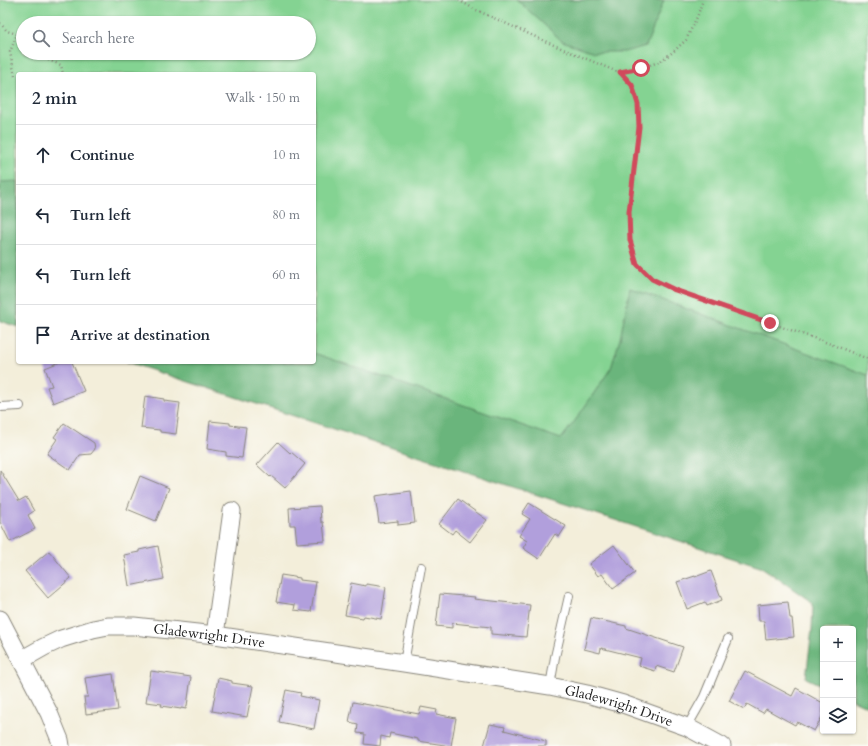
<!DOCTYPE html>
<html lang="en">
<head>
<meta charset="utf-8">
<style>
	body { margin:0; font-family:Cardo,serif; background:#f2f2f3; color:#1f2937 }
	.controls { position:absolute; right:12px; bottom:12px; display:grid; overflow:hidden; border-radius:4px; box-shadow:0 1px 3px #0004 }
	.controls button { width:36px; height:36px; display:grid; place-items:center; padding:0; border:0; border-bottom:1px solid #e0e1e3; background:#fff; color:#1f2937; font:20px sans-serif }
	.stop { position:absolute; width:12px; height:12px; margin:-9px; border:3px solid #d1495b; border-radius:50%; background:#fff }
	.stop.end { background:#d1495b; border-color:#fff; box-shadow:0 1px 4px #0008 }
	.list { margin:0; padding:0; list-style:none }
	h2 { display:flex; justify-content:space-between; align-items:center; height:52px; margin:0; padding:0 16px; font-size:17px }
	h2 small { font-size:13px; font-weight:400; color:#747a83 }
	.list li { display:grid; grid-template-columns:26px 1fr auto; gap:12px; align-items:center; box-sizing:border-box; height:60px; padding:0 16px; border-top:1px solid #e0e1e3 }
	.list b { display:block; font-size:15px; white-space:nowrap }
	.list em { font-size:13px; font-style:normal; color:#747a83 }
	.icon { flex:none; width:22px; height:22px; fill:none; stroke:currentColor; stroke-width:2; stroke-linecap:round; stroke-linejoin:round }
	.map { position:relative; flex:none; width:868px; height:746px; overflow:hidden }
	.search { position:absolute; background:#fff; box-shadow:0 1px 3px #0004; left:16px; top:16px; width:300px; height:44px; display:flex; align-items:center; gap:10px; box-sizing:border-box; padding:0 14px; border-radius:22px; color:#747a83; font-size:15px }
	.panel { position:absolute; background:#fff; box-shadow:0 1px 3px #0004; left:16px; top:72px; width:300px; height:292px; border-radius:4px }
	.map>svg:first-child { display:block }
	.green { fill:#84d392; stroke:#507857; fill-rule:evenodd }
	.forest { fill:#6bb57c; stroke:#44684c }
	.building { fill:#b19fdc }
	.lines { fill:none; stroke-linecap:round; stroke-linejoin:round }
	.service-casing { stroke:#88857b; stroke-width:10 }
	.minor-casing { stroke:#88857b; stroke-width:19 }
	.path { stroke:#88857b; stroke-width:2.5; stroke-dasharray:1 3; stroke-linecap:butt }
	.service { stroke:#fff; stroke-width:8 }
	.minor { stroke:#fff; stroke-width:17 }
	.route { stroke:#d1495b; stroke-width:5 }
	.labels { text-anchor:middle; dominant-baseline:central; stroke-width:3; stroke-linejoin:round; paint-order:stroke }
	.street-label { font-size:14px; fill:#1c1c1c; stroke:#fdfcf7 }
</style>
</head>
<body>
<div class="map">
<svg width="868" height="746" viewBox="0 0 868 746">
	<rect width="100%" height="100%" fill="#fdfcf7"/>
	<filter id="ink" filterUnits="userSpaceOnUse"><feTurbulence type="fractalNoise" baseFrequency=".025" numOctaves="2"/><feDisplacementMap in="SourceGraphic" scale="8" xChannelSelector="R" yChannelSelector="G"/><feConvolveMatrix kernelMatrix="1 2 1 2 8 2 1 2 1" color-interpolation-filters="sRGB"/></filter>
	<filter id="wash" filterUnits="userSpaceOnUse"><feTurbulence type="fractalNoise" baseFrequency=".012" numOctaves="4" result="noise"/><feDisplacementMap in="SourceGraphic" scale="16" xChannelSelector="R" yChannelSelector="G"/><feGaussianBlur stdDeviation="0.9" result="paint"/><feColorMatrix in="noise" values="0 0 0 0 0 0 0 0 0 0 0 0 0 0 0 0 0 1.4 0 .05"/><feComposite in="paint" operator="in"/></filter>
	<g filter="url(#wash)">
		<rect width="100%" height="100%" fill="#f3eeda"/>
		<path class="green" d="M0 0H868V602L314 362V74H18V326L0 320ZM23 23H309V53H23Z"/>
		<g class="forest">
			<polygon points="517,0 664,0 646,46 624,52 594,52 562,41"/>
			<polygon points="18,181 18,327 0,321 0,182"/>
			<polygon points="630,288 868,375 868,707 853,700 853,629 823,629 823,686 806,678 812,629 813,603 763,568 127,362 314,362 314,353 561,439 577,418 611,368 620,339"/>
		</g>
		<g id="blocks">
			<g class="building">
				<polygon points="60,362 72,362 84,391 53,403 47,387 52,386 45,368"/>
				<polygon points="145,396 164,399 164,401 180,403 176,434 160,432 160,430 141,428"/>
				<polygon points="210,421 230,423 230,425 246,427 242,458 226,456 226,452 207,449"/>
				<polygon points="64,423 94,443 95,449 91,454 80,455 70,470 47,454 57,439 54,437"/>
				<polygon points="278,442 290,453 291,452 305,464 285,488 271,476 270,477 257,465"/>
				<polygon points="0,470 19,501 26,497 34,511 28,515 35,529 10,542 0,522"/>
				<polygon points="140,476 169,488 156,521 127,509"/>
				<polygon points="411,491 415,523 398,525 398,521 379,523 375,496"/>
				<polygon points="458,499 487,520 470,542 455,530 452,534 439,524"/>
				<polygon points="529,503 566,526 559,537 555,534 539,559 523,548 527,541 519,536 530,519 522,514"/>
				<polygon points="320,506 321,522 323,522 325,541 297,543 295,525 290,525 289,508"/>
				<polygon points="614,545 635,573 613,589 602,574 598,576 589,564"/>
				<polygon points="158,546 164,579 129,586 124,555 139,552 139,550"/>
				<polygon points="49,551 71,578 48,598 25,571"/>
				<polygon points="711,571 722,600 707,606 705,602 687,609 677,582 695,576 695,577"/>
				<polygon points="281,575 300,578 300,580 316,582 311,612 294,610 295,605 276,602"/>
				<polygon points="351,583 366,586 366,584 386,587 381,619 364,616 363,618 345,615"/>
				<polygon points="440,594 475,597 474,599 530,605 526,637 491,634 491,627 452,623 452,628 436,626"/>
				<polygon points="788,602 790,618 792,618 794,637 766,640 764,621 759,621 758,605"/>
				<polygon points="591,618 626,626 626,628 683,647 674,672 656,666 655,671 639,666 641,658 601,648 600,653 584,649"/>
				<polygon points="151,671 191,677 187,706 186,706 186,709 181,708 181,709 161,706 162,704 146,702"/>
				<polygon points="745,671 792,696 796,688 823,703 823,715 814,731 797,722 795,725 766,709 763,713 747,704 744,709 729,701"/>
				<polygon points="113,674 118,710 86,714 84,697 88,697 85,678"/>
				<polygon points="218,678 232,681 232,683 253,686 247,717 212,711"/>
				<polygon points="286,690 301,693 300,696 319,700 314,729 279,722"/>
				<polygon points="353,702 419,714 421,707 437,710 436,714 456,718 451,746 418,741 418,739 390,733 389,738 381,736 380,746 364,744 365,734 357,733 358,724 349,722"/>
				<polygon points="490,724 505,727 504,730 546,741 546,746 484,746"/>
			</g>
		</g>
	</g>
	<g filter="url(#ink)">
		<use href="#blocks" fill-opacity="0" stroke="#88857b" stroke-width="1"/>
		<g class="lines">
			<g class="service-casing">
				<g id="service">
					<polyline points="0,407 20,406"/>
					<polyline points="404,663 421,567"/>
					<polyline points="550,686 555,657 569,596"/>
					<polyline points="687,727 704,697 728,639"/>
				</g>
			</g>
			<g class="minor-casing">
				<g id="minor">
					<polyline points="0,619 49,713 60,740 61,746"/>
					<polyline points="215,635 232,511"/>
					<path id="s1" d="M21 660 44 647 61 639 93 629 108 626H134L215 635 404 663 550 686 587 694 623 704 687 727 722 746"/>
				</g>
			</g>
			<g class="path">
				<polyline points="459,0 474,9 549,43 620,73 641,68 659,62 673,52 686,40 697,17 703,0"/>
				<polyline points="0,23 7,31 17,34 23,40"/>
				<polyline points="34,53 36,55 61,65 63,74"/>
				<polyline points="620,73 632,85 638,104 639,127 629,212 630,240 637,264 652,279 675,290 828,343 868,359"/>
				<polyline points="15,76 10,52 17,34"/>
			</g>
			<use href="#service" class="service"/>
			<use href="#minor" class="minor"/>
		</g>
	</g>
	<g class="lines" filter="url(#ink)">
		<polyline class="route" points="641,68 620,72 632,85 638,104 639,127 629,212 630,240 637,264 652,279 675,290 770,323"/>
	</g>
	<g class="labels">
		<g class="street-label">
			<text stroke="none"><textPath href="#s1" startOffset="196">Gladewright Drive</textPath></text>
			<text stroke="none"><textPath href="#s1" startOffset="612">Gladewright Drive</textPath></text>
		</g>
	</g>
</svg>
<div class="controls">
<button>+</button>
<button>−</button>
<button><svg class="icon" aria-label="layers" viewBox="0 0 24 24"><path d="M12 4l9 5-9 5-9-5zM3 14l9 5 9-5"/></svg></button>
</div>
<div class="stop" style="left:641px;top:68px"></div>
<div class="stop end" style="left:770px;top:323px"></div>
<div class="search"><svg class="icon" aria-label="search" viewBox="0 0 24 24"><circle cx="10" cy="10" r="6"/><path d="M15 15l6 6"/></svg>Search here</div>
<section class="panel">
<h2>2 min<small>Walk · 150 m</small></h2>
<ul class="list">
<li><svg class="icon" aria-label="ahead" viewBox="0 0 24 24"><path d="M12 20V5M6 11l6-6 6 6"/></svg><div><b>Continue</b></div><em>10 m</em></li>
<li><svg class="icon" aria-label="left" viewBox="0 0 24 24"><path d="M17 20v-9H6M10 6l-5 5 5 5"/></svg><div><b>Turn left</b></div><em>80 m</em></li>
<li><svg class="icon" aria-label="left" viewBox="0 0 24 24"><path d="M17 20v-9H6M10 6l-5 5 5 5"/></svg><div><b>Turn left</b></div><em>60 m</em></li>
<li><svg class="icon" aria-label="arrive" viewBox="0 0 24 24"><path d="M6 21V4h12l-3 4 3 4H6"/></svg><div><b>Arrive at destination</b></div></li>
</ul>
</section>
</div>
</body>
</html>
